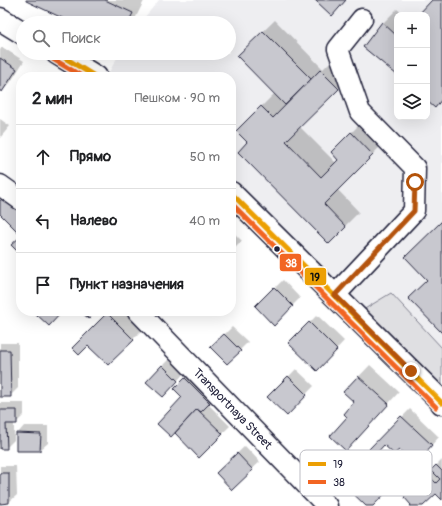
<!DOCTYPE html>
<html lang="ru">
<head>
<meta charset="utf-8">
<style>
	body { margin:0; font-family:Pangolin,sans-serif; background:#f6f6f6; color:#202124 }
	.controls { position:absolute; right:12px; top:12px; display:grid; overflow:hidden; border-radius:8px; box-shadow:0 4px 16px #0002 }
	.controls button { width:36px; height:36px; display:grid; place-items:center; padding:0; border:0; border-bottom:1px solid #e0e0e0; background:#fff; color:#202124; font:20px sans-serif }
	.stop { position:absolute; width:12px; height:12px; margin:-9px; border:3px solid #b45309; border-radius:50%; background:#fff }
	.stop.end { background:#b45309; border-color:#fff; box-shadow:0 1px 4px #0008 }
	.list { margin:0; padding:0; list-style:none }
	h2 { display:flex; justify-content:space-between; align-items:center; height:52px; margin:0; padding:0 16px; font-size:17px }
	h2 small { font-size:13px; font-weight:400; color:#757577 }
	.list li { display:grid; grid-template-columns:26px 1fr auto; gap:12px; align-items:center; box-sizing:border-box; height:64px; padding:0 16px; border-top:1px solid #e0e0e0 }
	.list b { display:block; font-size:15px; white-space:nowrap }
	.list em { font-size:13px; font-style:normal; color:#757577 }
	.icon { flex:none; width:22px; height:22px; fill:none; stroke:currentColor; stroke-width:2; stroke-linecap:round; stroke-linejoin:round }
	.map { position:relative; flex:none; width:442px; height:506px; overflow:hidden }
	.search { position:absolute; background:#fff; box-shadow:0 4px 16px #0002; left:16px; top:16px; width:220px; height:44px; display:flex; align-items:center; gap:10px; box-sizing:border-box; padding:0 14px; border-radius:22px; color:#757577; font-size:15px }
	.panel { position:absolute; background:#fff; box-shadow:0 4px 16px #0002; left:16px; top:72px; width:220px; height:244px; border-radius:16px }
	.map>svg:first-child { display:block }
	.built { fill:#eeeef1; fill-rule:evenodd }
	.green { fill:#dfdfe2; stroke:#80808e }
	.shadow { fill:#0003 }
	.building { fill:#c8c8cf; stroke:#22223b }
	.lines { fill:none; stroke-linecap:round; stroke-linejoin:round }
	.minor-casing { stroke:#22223b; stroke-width:23 }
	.major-casing { stroke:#22223b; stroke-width:25 }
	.minor { stroke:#fff; stroke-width:20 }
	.major { stroke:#fff; stroke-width:22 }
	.bus-1-casing { stroke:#fff; stroke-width:8 }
	.bus-2-casing { stroke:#fff; stroke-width:8 }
	.bus-1 { stroke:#ec9f03; stroke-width:5 }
	.bus-2 { stroke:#f26522; stroke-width:5 }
	.route { stroke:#b45309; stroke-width:5 }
	.bus-dot { fill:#22223b; stroke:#fff; stroke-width:1.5 }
	.labels { text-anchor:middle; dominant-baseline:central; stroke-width:3; stroke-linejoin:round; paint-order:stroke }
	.street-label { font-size:12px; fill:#22223b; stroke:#fff }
	.key { fill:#fff; stroke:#bdbdc4; stroke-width:1 }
	.key-label { font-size:11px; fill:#22223b }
	.line-badge { stroke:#fff; stroke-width:1.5 }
	.badge-label { font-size:11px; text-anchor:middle; font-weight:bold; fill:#fff }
	.pale-badge-label { font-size:11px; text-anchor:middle; font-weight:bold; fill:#111 }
</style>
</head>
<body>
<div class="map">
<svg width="442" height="506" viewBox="0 0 442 506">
	<rect width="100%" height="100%" fill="#fff"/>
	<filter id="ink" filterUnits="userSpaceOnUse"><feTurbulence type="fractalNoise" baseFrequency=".025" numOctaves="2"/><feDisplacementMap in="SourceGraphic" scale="8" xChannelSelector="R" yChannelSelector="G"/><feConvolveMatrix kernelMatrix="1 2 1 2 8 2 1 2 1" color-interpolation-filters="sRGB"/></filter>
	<g filter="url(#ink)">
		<path class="built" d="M159 0H442V388L231 178V77H117L109 72 120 53H229V23H140ZM397 15H427V117H397Z"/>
		<polygon class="green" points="391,293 442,348 442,389 363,310"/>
		<g class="shadow">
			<polygon points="27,0 141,0 144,1 133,23 76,23"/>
			<polygon points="397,9 404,15 397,15 397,74 365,46 383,23"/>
			<polygon points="275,20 323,69 335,57 352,74 299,126 336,163 340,159 332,152 366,118 387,140 337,189 359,212 329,242 249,142 237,131 275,93 238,56"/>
			<polygon points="2,47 24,61 10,83 2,91 0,90 0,50"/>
			<polygon points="0,119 10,126 0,138"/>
			<polygon points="0,189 21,199 21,234 0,213"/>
			<polygon points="231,230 242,241 231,252"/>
			<polygon points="283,280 300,298 274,324 256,306"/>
			<polygon points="111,311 128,311 144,328 108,364 88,344 74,348"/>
			<polygon points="317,315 344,341 317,370 290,343"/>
			<polygon points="232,327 248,342 227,363 212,347"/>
			<polygon points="0,343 18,343 18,388 10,396 0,396"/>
			<polygon points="170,358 185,372 171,388 162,366"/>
			<polygon points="370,365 399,392 346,450 348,417 355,402 344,392"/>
			<polygon points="296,369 314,386 287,414 269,397"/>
			<polygon points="193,371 217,394 208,404 230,426 199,456 175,432 184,397 176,389"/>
			<polygon points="0,403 24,403 24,415 16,423 14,423 14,440 6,448 0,448"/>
			<polygon points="410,409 439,437 427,450 414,452 385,444 371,449"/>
			<polygon points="24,426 48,426 48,443 40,450 17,434"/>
			<polygon points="245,446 260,462 252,469 225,465"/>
			<polygon points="373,455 388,470 396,463 405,472 371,506 367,506 345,484"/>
			<polygon points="442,460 442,499 436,493 422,506 412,506 413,505 405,497"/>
			<polygon points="0,466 16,466 17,495 9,502 0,503"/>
		</g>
		<g class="building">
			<polygon points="26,0 105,0 133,13 128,23 73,23 26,1"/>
			<polygon points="315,0 346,0 332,16"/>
			<polygon points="432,0 442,0 442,99 435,108 427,101 427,15 418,15"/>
			<polygon points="382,22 397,36 397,75 363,47"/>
			<polygon points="263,31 311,79 285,105 237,56"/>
			<polygon points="0,58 17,69 2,92 0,91"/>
			<polygon points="320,70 339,89 286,141 321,177 338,160 331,152 351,132 373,155 324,204 346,227 329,244 238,152 247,142 236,131 261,106 273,118"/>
			<polygon points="4,197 21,214 21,235 0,214 0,201"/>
			<polygon points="442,221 442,333 408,298 427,280 405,257"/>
			<polygon points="21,236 21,255 11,245"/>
			<polygon points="274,287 293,306 274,326 255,306"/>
			<polygon points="39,311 63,311 49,326 36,314"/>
			<polygon points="80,311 97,311 89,319"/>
			<polygon points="107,313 134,340 108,365 88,346 79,355 72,348"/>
			<polygon points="309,322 337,350 317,371 288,343"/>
			<polygon points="224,334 241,351 227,364 210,347"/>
			<polygon points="0,350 10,350 11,397 0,397"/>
			<polygon points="162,365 178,381 163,397 146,382"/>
			<polygon points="288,376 307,395 287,416 267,397"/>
			<polygon points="358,376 389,404 346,451 330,436 347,417 344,414 354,402 343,392"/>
			<polygon points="185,378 210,403 201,412 197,409 171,437 157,424 182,397 174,389"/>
			<polygon points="197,409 223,434 199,458 175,433"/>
			<polygon points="0,410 17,410 17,424 6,424 7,449 0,449"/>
			<polygon points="401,416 432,445 420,459 414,454 409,459 399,450 394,454 384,445 375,455 369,449"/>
			<polygon points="16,433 41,434 40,451 16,451"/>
			<polygon points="237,453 253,470 232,490 216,473"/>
			<polygon points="364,462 380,477 388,470 398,480 373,506 366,506 343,484"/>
			<polygon points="436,465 442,471 442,500 436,494 423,506 410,506 411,505 404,497 427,474 436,483 440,479 431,470"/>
			<polygon points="0,473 9,473 9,503 0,504"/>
		</g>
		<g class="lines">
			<g class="minor-casing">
				<g id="minor">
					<polyline points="0,185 21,200"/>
					<polyline points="335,295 414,211 415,168 360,112 338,49 362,19"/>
					<path id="s1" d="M138 311 327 506"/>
				</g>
			</g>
			<g class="major-casing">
				<g id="major">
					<polyline points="0,19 23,33"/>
					<polyline points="57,53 96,77"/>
					<polyline points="231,193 440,400 442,403"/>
				</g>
			</g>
			<use href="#minor" class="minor"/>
			<use href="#major" class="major"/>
			<g class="bus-1-casing">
				<g id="bus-1">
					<polyline points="57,53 96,77"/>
					<polyline points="231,193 442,403"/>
				</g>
			</g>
			<g class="bus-2-casing">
				<g id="bus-2">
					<polyline points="53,59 83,77"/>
					<polyline points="231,203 436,407"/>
				</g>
			</g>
			<use href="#bus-1" class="bus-1"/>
			<use href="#bus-2" class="bus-2"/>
		</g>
	</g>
	<g class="lines" filter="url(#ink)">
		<polyline class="route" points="411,371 335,295 414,211 415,182"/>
	</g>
	<circle class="bus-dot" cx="277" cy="249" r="3.5"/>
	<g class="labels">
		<g class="street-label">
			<text stroke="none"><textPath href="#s1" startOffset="136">Transportnaya Street</textPath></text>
		</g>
	</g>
	<rect x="300" y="450" width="132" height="46" rx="6" class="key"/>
	<rect x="308" y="462" width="18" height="4" fill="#ec9f03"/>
	<rect x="308" y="480" width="18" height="4" fill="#f26522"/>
	<g class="key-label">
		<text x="333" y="468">19</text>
		<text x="333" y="486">38</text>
	</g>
	<g class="line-badge">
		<rect x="279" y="253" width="23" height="19" rx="4" fill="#f26522"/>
		<rect x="304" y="267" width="23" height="19" rx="4" fill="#ec9f03"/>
	</g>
	<g class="badge-label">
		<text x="291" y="267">38</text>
	</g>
	<g class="pale-badge-label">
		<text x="315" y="281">19</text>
	</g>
</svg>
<div class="controls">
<button>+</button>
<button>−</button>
<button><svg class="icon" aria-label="layers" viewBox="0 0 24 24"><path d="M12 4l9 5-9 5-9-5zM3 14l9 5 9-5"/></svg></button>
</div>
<div class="stop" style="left:415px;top:182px"></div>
<div class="stop end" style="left:411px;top:371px"></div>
<div class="search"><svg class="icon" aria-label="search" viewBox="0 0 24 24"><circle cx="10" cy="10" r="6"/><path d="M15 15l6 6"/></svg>Поиск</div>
<section class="panel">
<h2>2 мин<small>Пешком · 90 m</small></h2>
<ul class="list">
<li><svg class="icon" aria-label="ahead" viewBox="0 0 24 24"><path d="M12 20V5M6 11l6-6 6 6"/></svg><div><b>Прямо</b></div><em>50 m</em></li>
<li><svg class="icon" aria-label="left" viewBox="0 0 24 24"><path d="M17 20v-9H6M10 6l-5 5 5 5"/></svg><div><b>Налево</b></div><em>40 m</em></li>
<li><svg class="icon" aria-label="arrive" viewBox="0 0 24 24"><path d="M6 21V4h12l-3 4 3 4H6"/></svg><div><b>Пункт назначения</b></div></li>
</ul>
</section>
</div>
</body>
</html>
